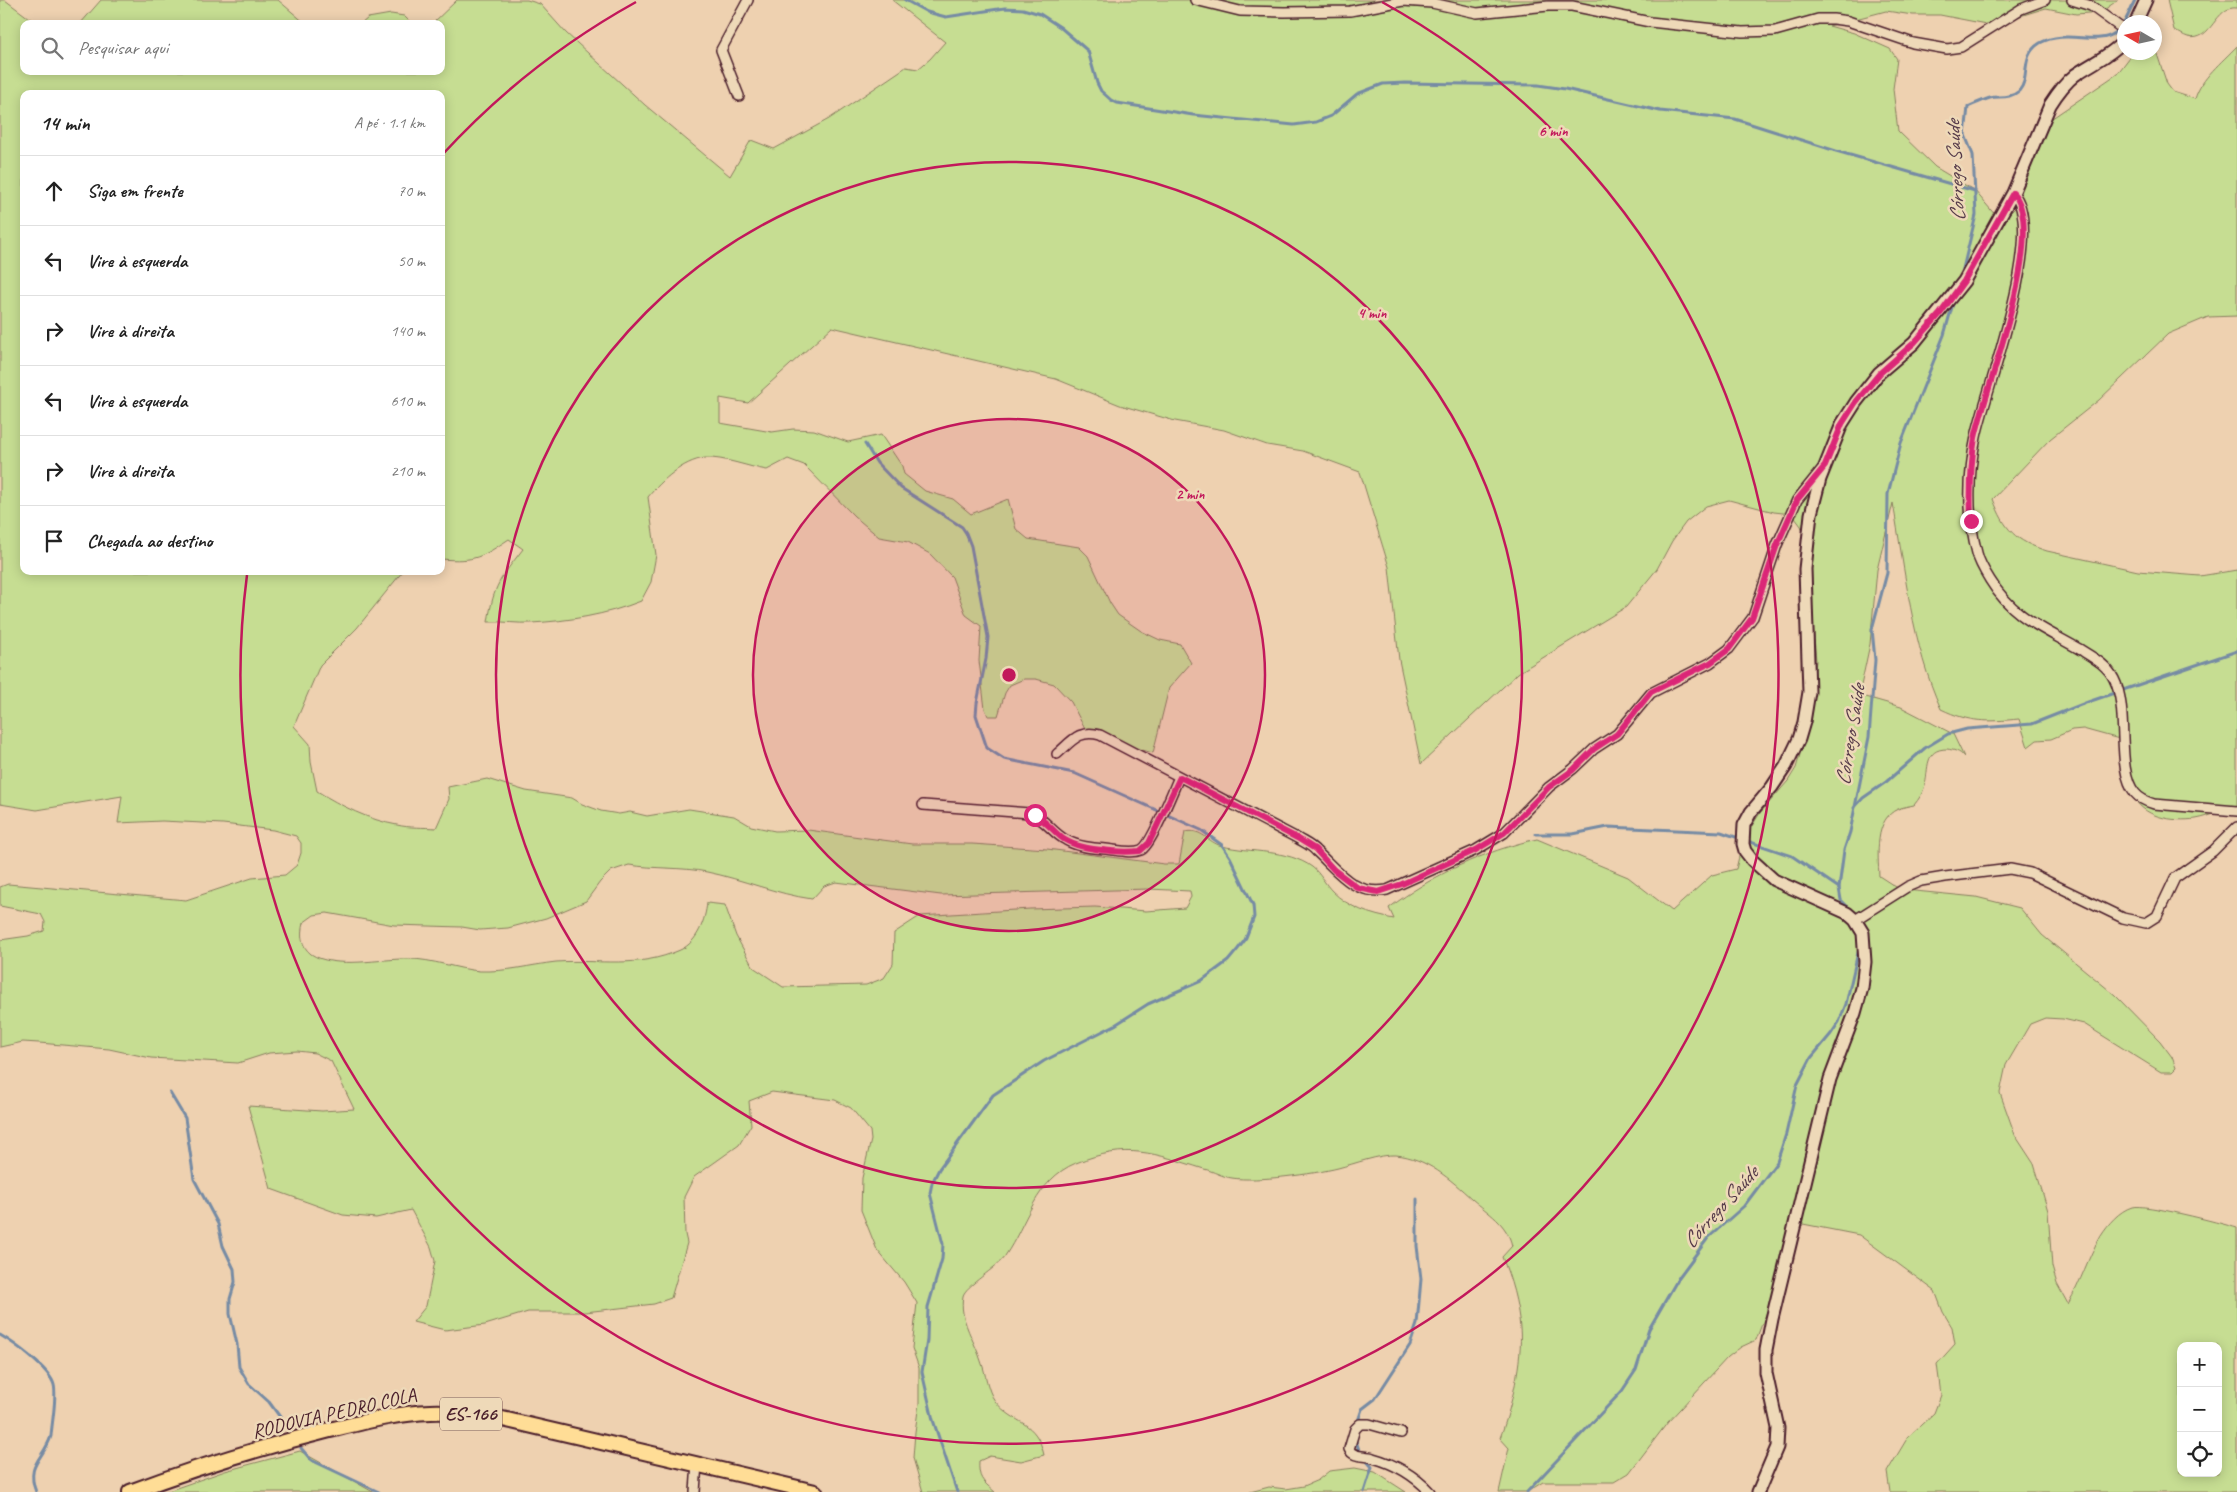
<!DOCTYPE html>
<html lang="pt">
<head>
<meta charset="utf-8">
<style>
	body { margin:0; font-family:Caveat,sans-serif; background:#f2f2f2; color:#222 }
	.controls { position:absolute; right:15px; bottom:15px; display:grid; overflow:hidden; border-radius:10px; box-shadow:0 2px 12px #0003 }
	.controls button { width:45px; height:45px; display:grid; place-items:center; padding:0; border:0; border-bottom:1px solid #e0e0e0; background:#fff; color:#222; font:25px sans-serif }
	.compass { position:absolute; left:2117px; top:15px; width:45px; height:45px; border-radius:50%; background:#fff; box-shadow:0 2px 12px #0003; rotate:279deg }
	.stop { position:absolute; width:15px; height:15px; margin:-11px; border:4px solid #db2777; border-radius:50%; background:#fff }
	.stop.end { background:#db2777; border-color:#fff; box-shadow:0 1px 5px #0008 }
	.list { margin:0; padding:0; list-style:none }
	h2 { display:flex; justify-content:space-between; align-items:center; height:65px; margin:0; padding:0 20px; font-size:21px }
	h2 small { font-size:16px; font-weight:400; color:#767676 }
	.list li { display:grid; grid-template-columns:32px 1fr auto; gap:15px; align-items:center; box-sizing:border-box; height:70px; padding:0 20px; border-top:1px solid #e0e0e0 }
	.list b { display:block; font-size:19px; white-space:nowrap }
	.list em { font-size:16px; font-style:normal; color:#767676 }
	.icon { flex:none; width:28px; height:28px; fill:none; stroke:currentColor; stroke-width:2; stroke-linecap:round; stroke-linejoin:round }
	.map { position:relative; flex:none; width:2237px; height:1492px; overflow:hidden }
	.search { position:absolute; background:#fff; box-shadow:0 2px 12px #0003; left:20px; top:20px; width:425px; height:55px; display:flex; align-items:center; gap:12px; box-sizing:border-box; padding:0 18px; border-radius:10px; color:#767676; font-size:19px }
	.panel { position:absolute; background:#fff; box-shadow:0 2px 12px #0003; left:20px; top:90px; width:425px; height:485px; border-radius:10px }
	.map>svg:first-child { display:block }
	.green { fill:#c6dd92; stroke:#887e5e; fill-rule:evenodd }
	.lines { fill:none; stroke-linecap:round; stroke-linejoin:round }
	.stream { stroke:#768ba4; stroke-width:3 }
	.minor-casing { stroke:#4a1f2b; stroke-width:12 }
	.tertiary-casing { stroke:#4a1f2b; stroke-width:15 }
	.primary-casing { stroke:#4a1f2b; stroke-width:18 }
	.minor { stroke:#eed9b8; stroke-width:9 }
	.tertiary { stroke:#eed9b8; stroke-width:11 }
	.primary { stroke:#ffdd96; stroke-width:14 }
	.route { stroke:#db2777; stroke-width:6 }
	.ring { fill:none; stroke:#c2185b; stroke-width:2.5 }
	.labels { text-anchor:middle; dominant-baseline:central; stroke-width:5; stroke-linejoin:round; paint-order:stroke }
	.shield { fill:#eed9b8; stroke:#7b5755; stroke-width:1 }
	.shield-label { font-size:19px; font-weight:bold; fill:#4a1f2b }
	.street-label { font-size:20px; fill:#4a1f2b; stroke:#eed9b8 }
	.water-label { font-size:21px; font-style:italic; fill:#553a49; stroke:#eed9b8 }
	.centre { fill:#c2185b; stroke:#eed9b8; stroke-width:2.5 }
	.ring-label { font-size:15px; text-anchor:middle; font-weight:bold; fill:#c2185b; stroke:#eed9b8; stroke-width:5; stroke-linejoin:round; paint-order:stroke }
</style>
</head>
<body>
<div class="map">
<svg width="2237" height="1492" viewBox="0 0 2237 1492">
	<rect width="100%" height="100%" fill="#eed1b0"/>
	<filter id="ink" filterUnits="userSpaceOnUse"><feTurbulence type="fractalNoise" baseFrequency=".02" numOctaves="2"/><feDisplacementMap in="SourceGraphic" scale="10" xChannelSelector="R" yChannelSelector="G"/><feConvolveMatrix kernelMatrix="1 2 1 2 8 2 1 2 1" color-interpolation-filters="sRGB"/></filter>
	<g filter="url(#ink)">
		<g class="green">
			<path d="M0 0H5L37 24H24V71H441V24H432L457 0H527L540 4 566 33 645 105 730 176 751 140 774 149 829 119 906 67 918 69 930 59 945 42 892 0H2118L2101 12 2076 14 2046 8 1991 25 1940 15H1913L1886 11 1829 26 1854 33 1890 49 1897 59 1893 89 1898 131 1935 167 1975 191 1996 216V227L2017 206 2031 159 2045 123 2117 74 2133 53 2154 52 2155 25 2156 51 2167 84 2173 92 2195 99C2201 78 2222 62 2237 46V316L2208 317 2168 334 2099 400 2050 439 1993 499C2005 530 2015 541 2047 551L2138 571 2200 576 2237 570V812C2217 809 2214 816 2196 819 2173 822 2142 818 2132 794 2126 780 2125 755 2123 740L2083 729 2072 730 2051 739 2037 740 2028 747 2019 719C1988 722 1970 723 1941 709 1912 645 1905 571 1893 503L1877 570 1870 644 1859 695 1901 707 1953 734 1964 757C1960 751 1953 750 1947 749 1924 749 1929 769 1925 785 1923 793 1919 799 1914 805 1909 806 1903 807 1898 809 1874 819 1878 855 1879 876L1896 887 1915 891 1976 897 2020 908 2042 935 2115 995 2160 1041 2172 1057 2176 1068 2172 1072H2161L2084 1024 2063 1019 2045 1018 2030 1024 2006 1065 2000 1093 2015 1135 2034 1164 2048 1211 2052 1267 2057 1284 2068 1304C2081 1282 2088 1257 2101 1235 2108 1224 2119 1211 2132 1207 2144 1203 2221 1223 2237 1228V1492H1890L1887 1472 1908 1437 1934 1413 1941 1395 1937 1364 1955 1344 1952 1327 1943 1312 1935 1291 1859 1235 1803 1224C1790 1241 1787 1260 1779 1281 1772 1301 1763 1320 1756 1340L1741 1347 1728 1357 1668 1422 1629 1473 1614 1482H1543L1527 1492H1499L1509 1448 1500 1438C1511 1409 1523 1359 1520 1328 1518 1303 1511 1279 1502 1257L1512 1246C1507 1223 1489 1214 1472 1199 1450 1179 1427 1158 1396 1155 1380 1154 1354 1164 1338 1168 1314 1174 1256 1182 1232 1178 1223 1177 1213 1171 1204 1169 1153 1153 1128 1142 1076 1163 1035 1180 1027 1224 1005 1256 997 1268 965 1286 963 1296 962 1301 962 1308 963 1313 966 1330 976 1345 981 1361 986 1374 987 1390 995 1401 1015 1426 1036 1419 1044 1455L1021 1461 990 1456 979 1461C978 1478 982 1481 995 1492H923L913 1458 915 1432 919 1403V1368L912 1348 917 1303 904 1282 877 1250 861 1210 862 1178 871 1140 870 1131 851 1108 835 1100 772 1092 749 1101 751 1125 739 1145 694 1177 684 1197 685 1234 687 1243 671 1298 654 1304 585 1312H528L485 1325 445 1330 413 1322 426 1306 435 1261 431 1247 411 1210 376 1218 343 1215 271 1189 248 1106 322 1111 354 1109 331 1061 315 1053 297 1051 269 1053 238 1063 151 1058 109 1049 39 1043 23 1042 0 1047V940L28 936 44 931 45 922 41 914 0 906V887L8 884 186 900 252 878 285 875 297 865 301 853V843L296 836 273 830 223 824 162 821 118 823 122 796 37 810 0 804ZM24 94H441V559C475 562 482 557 509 539L523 549C500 579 494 584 488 622 504 621 517 624 531 623 569 621 606 615 641 601L651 582 656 555 648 497C662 480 683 461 705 458 724 457 748 467 767 470L788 459 804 465 854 516 879 537 908 542 930 554 952 577 966 615 981 626 979 661 985 709 988 716H998L1005 693 1010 685 1024 679H1036L1054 684 1071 702 1088 735 1153 753 1169 688 1191 663 1180 644 1160 640 1141 631 1118 615 1110 603 1088 556 1079 547 1028 539 1016 529 1008 499 971 514 953 499 925 491 904 474 902 466 881 435 848 442 814 430 793 429 772 432 720 423V398L748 403 832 327 1056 379 1120 405 1175 421 1224 430 1267 445 1303 451 1360 472 1389 567 1399 660 1421 764 1518 673 1626 607 1657 569 1672 541 1686 522 1706 506 1729 500 1774 512 1792 514 1801 526 1806 539 1816 661 1806 734 1796 768 1788 781 1760 813 1743 840 1736 869 1712 875 1672 911 1628 877 1537 839C1484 851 1432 875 1389 908L1394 919C1371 915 1349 908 1332 891 1325 884 1320 873 1312 867 1287 849 1251 853 1222 846 1207 842 1202 828 1185 832L1179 864H1164L1047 849 972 844H912L808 830 775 831 751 826 734 816 689 809 647 816 630 812 619 814 601 811 582 804 572 798 526 791 487 779 448 787 449 799 436 828C424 827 409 828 397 825 369 820 341 806 317 791L311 762 310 744 294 726 320 665 357 628 403 571H24ZM629 865C654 869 682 867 707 872 742 879 776 894 812 899L824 886 836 882 941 895 1149 889 1190 891 1191 897 1185 908 1146 911 1095 907 1030 909 920 916 894 933 893 964 884 978 866 985 783 987 753 967 736 936 725 905 707 903C705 920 698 942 680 950 637 969 600 959 556 962 530 965 506 972 480 971 456 969 433 959 409 959 382 958 335 970 311 954 301 946 300 935 303 923L314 915 327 913 394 925 462 927 480 930 508 928 546 918 586 901 600 882 611 871ZM2181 1346H2218V1473H2181Z"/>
			<polygon points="101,0 278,0 306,24 80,24"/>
			<path d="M2167 0H2237V8C2215 5 2212 43 2188 37 2184 36 2178 32 2174 30Z"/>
			<polygon points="391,14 404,16 412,24 361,24 368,18"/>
			<polygon points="300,1451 373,1492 165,1492 225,1471"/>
			<polygon points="1355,1468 1375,1472 1406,1492 1250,1492 1269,1487 1286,1489 1304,1486 1318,1480 1329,1471"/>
		</g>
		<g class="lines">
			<g class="stream">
				<polyline points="905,0 927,12 946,17 1005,8 1023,9 1040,14 1060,27 1088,51 1097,83 1101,91 1111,100 1117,103 1193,115 1294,125 1316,122 1331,116 1357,94 1383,84 1405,83 1538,85 1565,89 1660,111 1735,119 1836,151 1975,191"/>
				<path d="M1961 277 1976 215 1973 155 1965 135 1968 107C1975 104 1983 100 1990 98 2000 96 2010 99 2019 91 2031 78 2019 56 2040 43 2066 29 2097 46 2115 33 2125 26 2130 10 2135 0"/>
				<polyline points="865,444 877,463 901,488 962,527 966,533 971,546 988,637 986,659 977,703 976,715 987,748 1004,759 1074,773 1201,830 1222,845 1230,857 1253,905 1254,917 1245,940 1238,949 1228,961 1201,981 1148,1004 1115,1025 1044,1061 993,1095 939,1169 932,1183 930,1193 943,1244 942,1259 928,1307 927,1340 922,1372 933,1420 957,1492"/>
				<polyline points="1854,808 1863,798 1886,782 1925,748 1948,734 1967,729 2032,724 2088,702 2237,651"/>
				<polyline points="1536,834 1573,834 1608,827 1721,832 1792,856 1839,888"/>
				<polyline points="1849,908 1841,900 1839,888 1844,850 1850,832 1869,737 1875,660 1872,629 1887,573 1888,494 1901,443 1944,335 1954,300"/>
				<polyline points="170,1093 185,1118 194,1179 218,1224 223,1246 234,1269 235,1282 230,1299 230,1314 237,1344 239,1367 249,1384 269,1402 291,1432"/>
				<path d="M0 1335C14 1343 50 1369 54 1385 57 1397 52 1422 51 1436 44 1459 25 1464 36 1492"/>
				<polyline points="1357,1424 1362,1409 1375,1399 1410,1345 1417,1324 1421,1279 1417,1246 1417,1199"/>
				<polyline points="1355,1438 1360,1453"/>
				<polyline points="301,1448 311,1460 379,1492"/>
				<polyline points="1364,1458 1372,1467 1364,1492"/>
				<polyline points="1527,1492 1622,1391 1636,1370 1649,1329 1679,1277 1708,1238 1744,1206 1777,1162 1786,1134 1797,1085 1811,1058 1831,1034 1839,1022 1846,1004 1859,948"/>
			</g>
			<g class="minor-casing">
				<g id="minor">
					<polyline points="1195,0 1240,11 1284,12 1350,11 1403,1 1432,3 1477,13 1548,6 1572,6 1650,22 1742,32 1775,31 1818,19 1833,19 1848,21 1913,43 1947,49 1961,47 2021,9 2045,0"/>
					<polyline points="2072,0 2091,6 2124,30"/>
					<polyline points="739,96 721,50 748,0"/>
					<path d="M2013 193C2048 230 1986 388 1976 437 1968 474 1967 516 1977 553 1979 562 1985 572 1990 580 2013 618 2045 629 2081 650 2094 658 2107 665 2114 679 2130 710 2115 769 2135 793 2140 799 2147 802 2154 804L2237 811"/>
					<path d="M1057 754C1072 741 1079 729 1100 735L1297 838C1303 842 1311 845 1316 851 1338 871 1354 896 1387 890L1476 850 1504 833 1549 787 1573 769 1594 749 1617 734 1651 693 1710 663 1729 649 1753 617 1777 545 1797 500 1822 469"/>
					<path d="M923 805 1029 813C1045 818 1052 833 1066 840 1078 847 1092 848 1106 849 1117 850 1131 854 1141 850 1151 846 1173 790 1179 777"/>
					<polyline points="1855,920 1907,887 1921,881 1945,877 2010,869 2030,873 2123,918 2146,923 2157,916 2175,878 2213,851 2237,827"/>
					<path d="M1401 1433 1369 1424H1360L1355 1429 1349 1449C1353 1458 1365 1455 1373 1458 1395 1464 1414 1475 1430 1492"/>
					<polyline points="695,1492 697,1463"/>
				</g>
			</g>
			<g class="tertiary-casing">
				<g id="tertiary">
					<polyline points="2136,22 2146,0"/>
					<path d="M1758 1492 1777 1447 1778 1428 1766 1373V1350L1772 1319 1830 1079 1855 1013 1862 988 1865 962 1863 933 1855 920 1847 913 1774 880 1752 860 1745 851 1743 844 1744 825 1751 812 1772 787 1786 766 1799 739 1804 722 1809 692 1805 569 1811 514 1820 479 1842 424 1856 402 1879 373 1914 343 1964 281 2013 193 2050 105C2057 94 2065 83 2075 75 2092 63 2110 56 2124 41"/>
				</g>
			</g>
			<g class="primary-casing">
				<path id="primary" d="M130 1492C196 1467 262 1447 330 1430 363 1422 397 1413 431 1412 457 1411 482 1415 507 1420L815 1492"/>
			</g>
			<use href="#minor" class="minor"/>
			<use href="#tertiary" class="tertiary"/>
			<use href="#primary" class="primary"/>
		</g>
	</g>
	<g class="lines" filter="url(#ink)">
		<path class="route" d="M1035 815C1046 821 1053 831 1062 838 1078 850 1120 853 1140 851L1149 843 1180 777 1297 838 1315 849 1334 870 1358 888 1378 892 1402 884 1476 850 1504 833 1549 787 1573 770 1594 749 1617 734 1651 692 1710 663 1729 649 1752 618 1777 545 1797 500 1825 466 1842 424 1856 402 1880 373 1914 343 1940 314 1964 281 2013 193C2049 231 1985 388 1975 438 1970 466 1970 493 1971 521"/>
	</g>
	<circle cx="1009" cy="675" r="256" fill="#c2185b" fill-opacity=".12"/>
	<g class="ring">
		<circle cx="1009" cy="675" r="256"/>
		<circle cx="1009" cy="675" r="513"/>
		<path d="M442 155A769 769 0 0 1 636 2M1382 2A769 769 0 1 1 247 575"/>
	</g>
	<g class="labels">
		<rect class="shield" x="440" y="1397.5" width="62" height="33" rx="4"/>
		<g class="shield-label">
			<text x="471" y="1414">ES-166</text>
		</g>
		<g class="street-label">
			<text transform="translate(334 1413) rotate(-13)">RODOVIA PEDRO COLA</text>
		</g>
		<g class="water-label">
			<text transform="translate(1955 171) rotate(-93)">Córrego Saúde</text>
			<text transform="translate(1850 735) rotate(-81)">Córrego Saúde</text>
			<text transform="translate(1720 1207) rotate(-48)">Córrego Saúde</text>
		</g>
	</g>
	<circle cx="1009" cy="675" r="8" class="centre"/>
	<g class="ring-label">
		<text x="1553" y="136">6 min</text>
		<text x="1372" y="318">4 min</text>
		<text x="1190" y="499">2 min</text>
	</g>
</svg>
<div class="controls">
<button>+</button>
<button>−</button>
<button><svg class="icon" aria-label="locate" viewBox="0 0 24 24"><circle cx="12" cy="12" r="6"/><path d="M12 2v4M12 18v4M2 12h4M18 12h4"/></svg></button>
</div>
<svg class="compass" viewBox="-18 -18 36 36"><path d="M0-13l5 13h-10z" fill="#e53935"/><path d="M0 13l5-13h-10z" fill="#767676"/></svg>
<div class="stop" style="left:1035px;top:815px"></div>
<div class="stop end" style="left:1971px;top:521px"></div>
<div class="search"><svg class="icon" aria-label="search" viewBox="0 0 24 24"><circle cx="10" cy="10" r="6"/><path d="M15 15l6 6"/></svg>Pesquisar aqui</div>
<section class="panel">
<h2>14 min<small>A pé · 1.1 km</small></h2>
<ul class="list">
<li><svg class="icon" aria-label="ahead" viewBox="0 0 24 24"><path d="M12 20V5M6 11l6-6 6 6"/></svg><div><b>Siga em frente</b></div><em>70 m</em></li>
<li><svg class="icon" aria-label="left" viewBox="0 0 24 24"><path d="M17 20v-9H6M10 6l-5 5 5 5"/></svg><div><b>Vire à esquerda</b></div><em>50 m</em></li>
<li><svg class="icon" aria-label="right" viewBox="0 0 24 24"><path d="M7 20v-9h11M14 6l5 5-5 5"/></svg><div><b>Vire à direita</b></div><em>140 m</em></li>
<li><svg class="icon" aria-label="left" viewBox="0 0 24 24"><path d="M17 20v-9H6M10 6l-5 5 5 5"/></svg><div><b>Vire à esquerda</b></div><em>610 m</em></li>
<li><svg class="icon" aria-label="right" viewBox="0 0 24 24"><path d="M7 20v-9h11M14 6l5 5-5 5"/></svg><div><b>Vire à direita</b></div><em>210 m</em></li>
<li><svg class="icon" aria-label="arrive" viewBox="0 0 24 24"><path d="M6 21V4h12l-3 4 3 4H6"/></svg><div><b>Chegada ao destino</b></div></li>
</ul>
</section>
</div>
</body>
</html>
